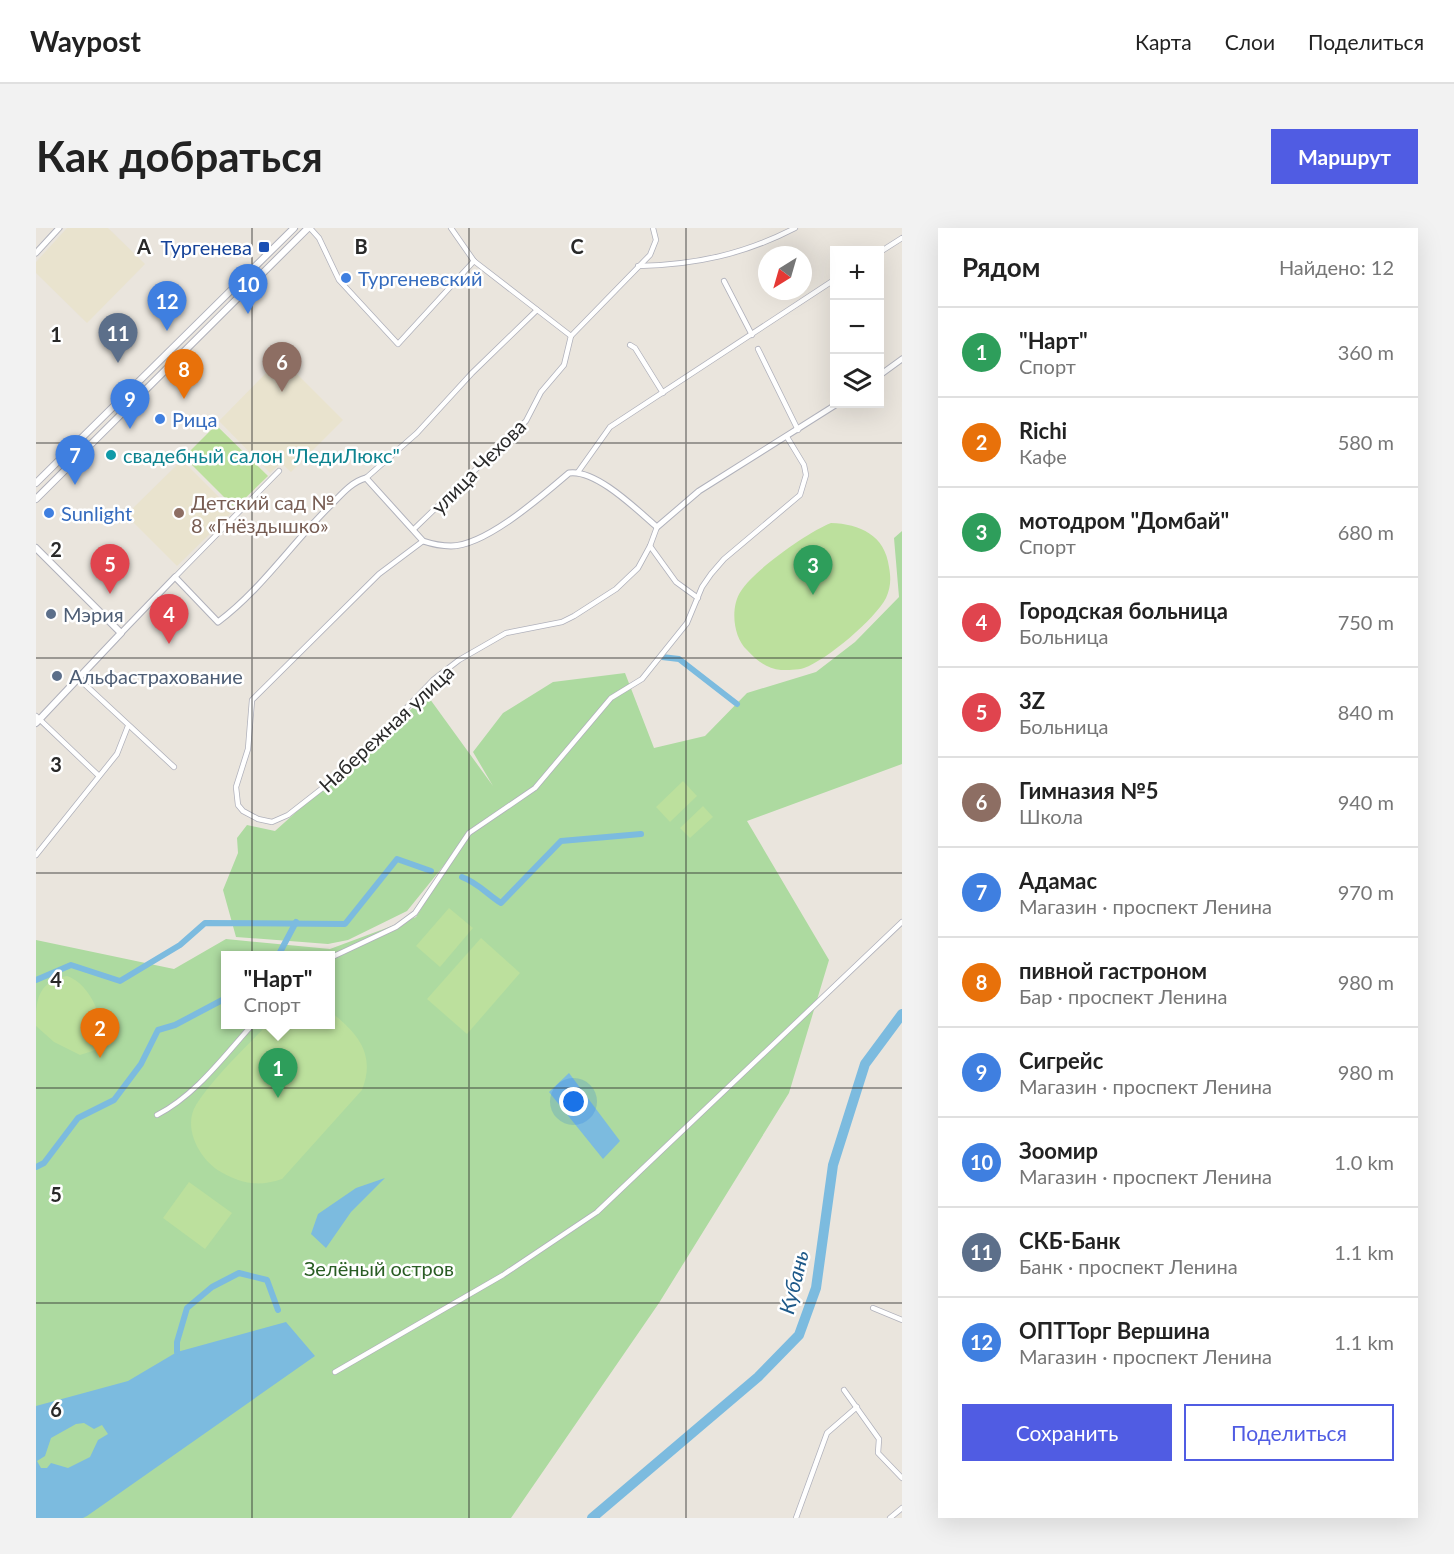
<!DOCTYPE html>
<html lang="ru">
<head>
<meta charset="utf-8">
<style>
	body { margin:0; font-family:Lato,sans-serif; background:#f2f2f2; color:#222 }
	.controls { position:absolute; right:18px; top:18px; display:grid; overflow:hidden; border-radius:0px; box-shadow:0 6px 24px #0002 }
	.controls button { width:54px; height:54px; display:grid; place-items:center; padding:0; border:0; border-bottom:2px solid #e0e0e0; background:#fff; color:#222; font:30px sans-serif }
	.compass { position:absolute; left:722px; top:18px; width:54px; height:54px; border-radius:50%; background:#fff; box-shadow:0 6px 24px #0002; rotate:217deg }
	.you { position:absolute; left:538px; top:874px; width:21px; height:21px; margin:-15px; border:4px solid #fff; border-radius:50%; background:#1a73e8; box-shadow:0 0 0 9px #1a73e833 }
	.badge { display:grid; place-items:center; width:39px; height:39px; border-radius:50%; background:#505ce3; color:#fff; font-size:20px; font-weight:700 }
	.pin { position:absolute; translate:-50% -50px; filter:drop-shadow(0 2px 3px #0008) }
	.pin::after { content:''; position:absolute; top:32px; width:21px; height:18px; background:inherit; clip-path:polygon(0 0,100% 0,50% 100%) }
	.popup { position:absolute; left:185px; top:723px; width:114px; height:78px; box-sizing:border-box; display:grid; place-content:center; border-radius:0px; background:#fff; filter:drop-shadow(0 2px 4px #0005); font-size:20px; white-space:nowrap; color:#767676 }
	.popup b { font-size:22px; color:#222 }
	.popup::after { content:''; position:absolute; left:50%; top:100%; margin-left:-12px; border:12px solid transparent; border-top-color:#fff }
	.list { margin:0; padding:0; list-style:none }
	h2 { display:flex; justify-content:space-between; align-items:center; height:78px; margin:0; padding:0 24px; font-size:26px }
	h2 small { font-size:20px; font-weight:400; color:#767676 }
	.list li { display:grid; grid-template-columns:39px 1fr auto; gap:18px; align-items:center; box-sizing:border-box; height:90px; padding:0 24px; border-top:2px solid #e0e0e0 }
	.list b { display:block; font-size:22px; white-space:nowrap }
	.list p { margin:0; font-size:20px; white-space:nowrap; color:#767676 }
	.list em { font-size:20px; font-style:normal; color:#767676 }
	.actions { display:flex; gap:12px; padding:18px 24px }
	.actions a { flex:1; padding:14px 0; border:2px solid #505ce3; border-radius:0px; text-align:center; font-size:21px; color:#505ce3 }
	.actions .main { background:#505ce3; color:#fff }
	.icon { flex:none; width:33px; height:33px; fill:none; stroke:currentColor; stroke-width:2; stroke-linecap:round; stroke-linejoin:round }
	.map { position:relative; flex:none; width:866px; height:1290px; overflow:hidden; border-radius:0px }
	header { display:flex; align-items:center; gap:36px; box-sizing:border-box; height:84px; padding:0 30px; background:#fff; border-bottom:2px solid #e0e0e0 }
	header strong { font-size:28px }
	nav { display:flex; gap:33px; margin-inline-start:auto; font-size:21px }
	.intro { display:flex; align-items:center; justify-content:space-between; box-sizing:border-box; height:144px; padding:0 36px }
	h1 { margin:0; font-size:42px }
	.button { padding:15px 27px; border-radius:0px; background:#505ce3; color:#fff; font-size:21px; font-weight:700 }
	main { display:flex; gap:36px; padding:0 36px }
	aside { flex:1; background:#fff; border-radius:0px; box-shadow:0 6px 24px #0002 }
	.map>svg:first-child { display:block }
	.education { fill:#e9e3ce }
	.green { fill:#addaa0; fill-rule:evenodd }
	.pitch { fill:#bce09d }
	.water { fill:#7cbbdf; fill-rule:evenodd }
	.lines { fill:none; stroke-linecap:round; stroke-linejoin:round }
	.canal { stroke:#7cbbdf; stroke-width:6 }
	.river { stroke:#7cbbdf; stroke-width:10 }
	.minor-casing { stroke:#b0b1bb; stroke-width:6 }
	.tertiary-casing { stroke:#b0b1bb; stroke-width:7 }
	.secondary-casing { stroke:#b0b1bb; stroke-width:8 }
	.minor { stroke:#fff; stroke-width:4.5 }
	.tertiary { stroke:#fff; stroke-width:5 }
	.secondary { stroke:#fff; stroke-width:6 }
	.grid { fill:none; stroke:#292929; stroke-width:1.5; stroke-opacity:0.55 }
	.transit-dot { fill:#1a4fb4; stroke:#fff; stroke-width:2 }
	.shop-dot { fill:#3f7fe0; stroke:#fff; stroke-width:2 }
	.culture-dot { fill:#0f9aa8; stroke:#fff; stroke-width:2 }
	.education-dot { fill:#8d6e63; stroke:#fff; stroke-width:2 }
	.service-dot { fill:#5c6f8a; stroke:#fff; stroke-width:2 }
	.labels { text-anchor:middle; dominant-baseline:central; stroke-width:5; stroke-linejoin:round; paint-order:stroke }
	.transit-label { font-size:20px; fill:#164399; stroke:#fff; text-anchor:end }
	.shop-label { font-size:20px; fill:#366cbe; stroke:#fff; text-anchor:start }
	.culture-label { font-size:20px; fill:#0d838f; stroke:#fff; text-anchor:start }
	.street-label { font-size:20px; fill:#292929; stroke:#fff }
	.education-label { font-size:20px; fill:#785e54; stroke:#fff; text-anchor:start }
	.service-label { font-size:20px; fill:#4e5e75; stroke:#fff; text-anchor:start }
	.park-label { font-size:20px; fill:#295d23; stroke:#fff }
	.water-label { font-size:21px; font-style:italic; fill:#1e5989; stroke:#fff }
	.grid-label { font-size:20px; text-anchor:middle; font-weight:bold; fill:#292929; stroke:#fff; stroke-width:5; stroke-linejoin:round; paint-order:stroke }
</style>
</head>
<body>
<header>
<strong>Waypost</strong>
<nav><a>Карта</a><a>Слои</a><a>Поделиться</a></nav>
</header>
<div class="intro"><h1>Как добраться</h1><a class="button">Маршрут</a></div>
<main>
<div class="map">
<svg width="866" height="1290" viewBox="0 0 866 1290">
	<rect width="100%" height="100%" fill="#eae5dd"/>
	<g class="education">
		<polygon points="31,0 72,0 109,36 51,95 0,45 0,34"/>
		<polygon points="250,135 307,192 255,244 245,235 234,245 183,193 238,137"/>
		<polygon points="146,232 197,283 141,338 90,287"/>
	</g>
	<path class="green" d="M866 303V536L711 593 793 732 753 865 623 1075 475 1290H0V712L138 741 190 711 294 721 380 689 426 615 371 683 312 712 292 716 200 709 187 662 202 625 201 610 211 597 239 603 391 467 457 558 437 524 467 485 517 454 589 445 618 520 669 508 711 465 780 444 819 414 863 369 858 310ZM190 728H294V796H190Z"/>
	<g class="pitch">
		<polygon points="180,197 232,248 199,280 148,229"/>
		<path d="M795 295C824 296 849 307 853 339 855 350 855 359 850 370 839 391 791 432 768 440 762 442 751 442 745 442 731 441 720 432 711 422 697 409 694 379 705 363 718 342 772 304 795 295Z"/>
		<polygon points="647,553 661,568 634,594 620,579"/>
		<polygon points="667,578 677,589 654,610 644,600"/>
		<polygon points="413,680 437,700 404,739 380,718"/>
		<polygon points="445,710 484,745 431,806 391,771"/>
		<path d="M31 748C58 758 64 792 75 817L44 827 18 814 0 798C0 772 1 754 31 748Z"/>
		<path d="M295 784C322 806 340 826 326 862L246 951C223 959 206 956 185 944 164 932 146 900 160 877 177 850 210 819 231 797L294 796Z"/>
		<polygon points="153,954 196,985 169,1021 127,990"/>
	</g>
	<g class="water">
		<polygon points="533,845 584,913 567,931 513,864"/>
		<polygon points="349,950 315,984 290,1020 275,1006 282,986 320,960"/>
		<path d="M250 1094 279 1128 51 1288 47 1290H0V1178L92 1153 141 1124ZM48 1195 58 1201 66 1197 72 1206 62 1212 54 1229 32 1240 15 1235 11 1240H5L1 1233 9 1228 15 1210 40 1196Z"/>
	</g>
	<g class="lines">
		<g class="canal">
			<polyline points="626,429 643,431 701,476"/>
			<path d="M426 649C442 655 451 666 465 675L525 613 605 606"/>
			<polyline points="242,728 260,694"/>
			<polyline points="0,752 35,737 84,753 144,717 169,695 309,696 361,631 395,643"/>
			<polyline points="0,939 8,935 42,890 78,872 105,836 122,802 139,797 190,770"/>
			<polyline points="141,1124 141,1114 151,1080 176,1059 203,1045 231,1052 242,1082"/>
		</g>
		<polyline class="river" points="556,1290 722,1149 763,1107 780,1060 797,937 829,836 866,786"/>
		<g class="minor-casing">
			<g id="minor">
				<polyline points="274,0 283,10 303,52 362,116 438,33"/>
				<polyline points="415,0 438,33 535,108"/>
				<polyline points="844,24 866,10"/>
				<path d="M602 38C659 37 709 26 759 0"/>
				<polyline points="688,53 716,107"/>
				<polyline points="594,117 599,120 627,165"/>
				<polyline points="722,121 762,202"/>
				<polyline points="542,244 574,199 798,52"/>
				<polyline points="330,250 381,205 436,145 501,82"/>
				<polyline points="378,301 490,193 505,164 528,137 535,108 614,27 620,12 617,0"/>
				<polyline points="387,313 343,346 216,472 212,521 200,559 202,577 207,583 222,591 236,594 252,587 316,537 397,452 423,432 470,405 526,394 538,388 580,361 602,340 614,318 621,299"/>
				<polyline points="614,318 640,354 662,370"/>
				<polyline points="139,349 243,243"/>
				<polyline points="43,451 138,539"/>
				<polyline points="0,488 63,548"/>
				<polyline points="0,627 81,526 92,498"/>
				<polyline points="294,730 360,699 379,685 433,605 499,560 575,470 606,451 651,395 666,359 675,346 688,331 764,267 770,247 768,237 751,209"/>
				<path d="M121 887C160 867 188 828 217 796"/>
				<polyline points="837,1080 866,1092"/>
				<polyline points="299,1144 467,1047 561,984 866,694"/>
				<polyline points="808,1162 843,1211 842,1225 866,1250"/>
				<polyline points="760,1290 791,1205 821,1179"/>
				<polyline points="854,1290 866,1280"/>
			</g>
		</g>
		<g class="tertiary-casing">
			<g id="tertiary">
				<polyline points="0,25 23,0"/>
				<polyline points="844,147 866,131"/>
				<path d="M85 405 139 349 182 394C225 362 256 315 294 278 305 267 315 254 330 250L387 313C396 316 406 318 415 318 450 318 507 267 533 245 560 241 601 282 621 299L663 263 801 176"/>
			</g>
		</g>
		<g class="secondary-casing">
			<g id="secondary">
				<polyline points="0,255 258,0"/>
				<polyline points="0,271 272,0"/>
				<polyline points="0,320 85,405 0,495"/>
			</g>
		</g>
		<use href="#minor" class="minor"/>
		<use href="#tertiary" class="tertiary"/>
		<use href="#secondary" class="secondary"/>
	</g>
	<path class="grid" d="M216 0V1290M433 0V1290M650 0V1290M0 215H866M0 430H866M0 645H866M0 860H866M0 1075H866"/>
	<rect class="transit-dot" x="222" y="13" width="12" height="12" rx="3"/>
	<g class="shop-dot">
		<circle cx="310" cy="50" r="6"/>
		<circle cx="124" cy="191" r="6"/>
		<circle cx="13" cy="285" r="6"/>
	</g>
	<circle class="culture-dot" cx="75" cy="227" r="6"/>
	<circle class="education-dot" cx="143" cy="285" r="6"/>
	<g class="service-dot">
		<circle cx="15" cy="386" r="6"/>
		<circle cx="21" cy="448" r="6"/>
	</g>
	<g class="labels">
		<g class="transit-label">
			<text x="216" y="19">Тургенева</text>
		</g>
		<g class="shop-label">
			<text x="322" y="50">Тургеневский</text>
			<text x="136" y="191">Рица</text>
			<text x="25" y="285">Sunlight</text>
		</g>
		<g class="culture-label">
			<text x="87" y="227">свадебный салон "ЛедиЛюкс"</text>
		</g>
		<g class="street-label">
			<text transform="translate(442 238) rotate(-45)">улица Чехова</text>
			<text transform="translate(350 500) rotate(-43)">Набережная улица</text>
		</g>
		<g class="education-label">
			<text x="155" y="274">Детский сад №<tspan x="155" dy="23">8 «Гнёздышко»</tspan></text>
		</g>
		<g class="service-label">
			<text x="27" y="386">Мэрия</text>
			<text x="33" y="448">Альфастрахование</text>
		</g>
		<g class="park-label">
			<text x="343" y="1040">Зелёный остров</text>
		</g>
		<g class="water-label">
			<text transform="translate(757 1054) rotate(-76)">Кубань</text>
		</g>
	</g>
	<g class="grid-label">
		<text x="108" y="26">A</text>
		<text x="325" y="26">B</text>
		<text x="541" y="26">C</text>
		<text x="20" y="114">1</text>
		<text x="20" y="329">2</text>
		<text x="20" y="544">3</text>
		<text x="20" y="759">4</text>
		<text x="20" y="974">5</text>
		<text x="20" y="1189">6</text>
	</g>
</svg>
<div class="controls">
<button>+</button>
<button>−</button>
<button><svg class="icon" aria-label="layers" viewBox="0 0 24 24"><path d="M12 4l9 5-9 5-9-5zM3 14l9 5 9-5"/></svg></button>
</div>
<svg class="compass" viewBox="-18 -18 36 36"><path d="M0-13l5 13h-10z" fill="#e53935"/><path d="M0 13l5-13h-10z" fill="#767676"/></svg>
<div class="you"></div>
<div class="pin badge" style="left:242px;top:870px;background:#2e9e5b">1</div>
<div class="popup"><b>&quot;Нарт&quot;</b>Спорт</div>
<div class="pin badge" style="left:64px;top:830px;background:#e8710a">2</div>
<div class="pin badge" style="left:777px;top:367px;background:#2e9e5b">3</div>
<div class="pin badge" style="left:133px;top:416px;background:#e0444e">4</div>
<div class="pin badge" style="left:74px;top:366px;background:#e0444e">5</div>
<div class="pin badge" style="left:246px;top:164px;background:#8d6e63">6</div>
<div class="pin badge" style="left:39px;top:257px;background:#3f7fe0">7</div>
<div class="pin badge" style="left:148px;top:171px;background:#e8710a">8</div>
<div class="pin badge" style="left:94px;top:201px;background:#3f7fe0">9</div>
<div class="pin badge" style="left:212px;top:86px;background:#3f7fe0">10</div>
<div class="pin badge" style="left:82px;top:135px;background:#5c6f8a">11</div>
<div class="pin badge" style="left:131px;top:103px;background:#3f7fe0">12</div>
</div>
<aside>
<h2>Рядом<small>Найдено: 12</small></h2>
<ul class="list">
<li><span class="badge" style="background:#2e9e5b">1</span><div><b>&quot;Нарт&quot;</b><p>Спорт</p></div><em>360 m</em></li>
<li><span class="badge" style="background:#e8710a">2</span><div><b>Richi</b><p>Кафе</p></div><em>580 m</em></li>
<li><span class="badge" style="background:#2e9e5b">3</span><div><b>мотодром &quot;Домбай&quot;</b><p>Спорт</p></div><em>680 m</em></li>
<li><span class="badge" style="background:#e0444e">4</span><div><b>Городская больница</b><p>Больница</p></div><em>750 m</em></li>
<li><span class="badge" style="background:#e0444e">5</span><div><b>3Z</b><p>Больница</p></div><em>840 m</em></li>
<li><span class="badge" style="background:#8d6e63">6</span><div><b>Гимназия №5</b><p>Школа</p></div><em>940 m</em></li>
<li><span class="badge" style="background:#3f7fe0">7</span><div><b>Адамас</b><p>Магазин · проспект Ленина</p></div><em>970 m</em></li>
<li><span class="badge" style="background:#e8710a">8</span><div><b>пивной гастроном</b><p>Бар · проспект Ленина</p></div><em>980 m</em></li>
<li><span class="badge" style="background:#3f7fe0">9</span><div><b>Сигрейс</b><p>Магазин · проспект Ленина</p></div><em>980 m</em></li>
<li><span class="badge" style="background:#3f7fe0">10</span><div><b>Зоомир</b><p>Магазин · проспект Ленина</p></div><em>1.0 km</em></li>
<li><span class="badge" style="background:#5c6f8a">11</span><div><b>СКБ-Банк</b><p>Банк · проспект Ленина</p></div><em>1.1 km</em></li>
<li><span class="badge" style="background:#3f7fe0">12</span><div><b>ОПТТорг Вершина</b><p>Магазин · проспект Ленина</p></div><em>1.1 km</em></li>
</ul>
<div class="actions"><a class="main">Сохранить</a><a>Поделиться</a></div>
</aside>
</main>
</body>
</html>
